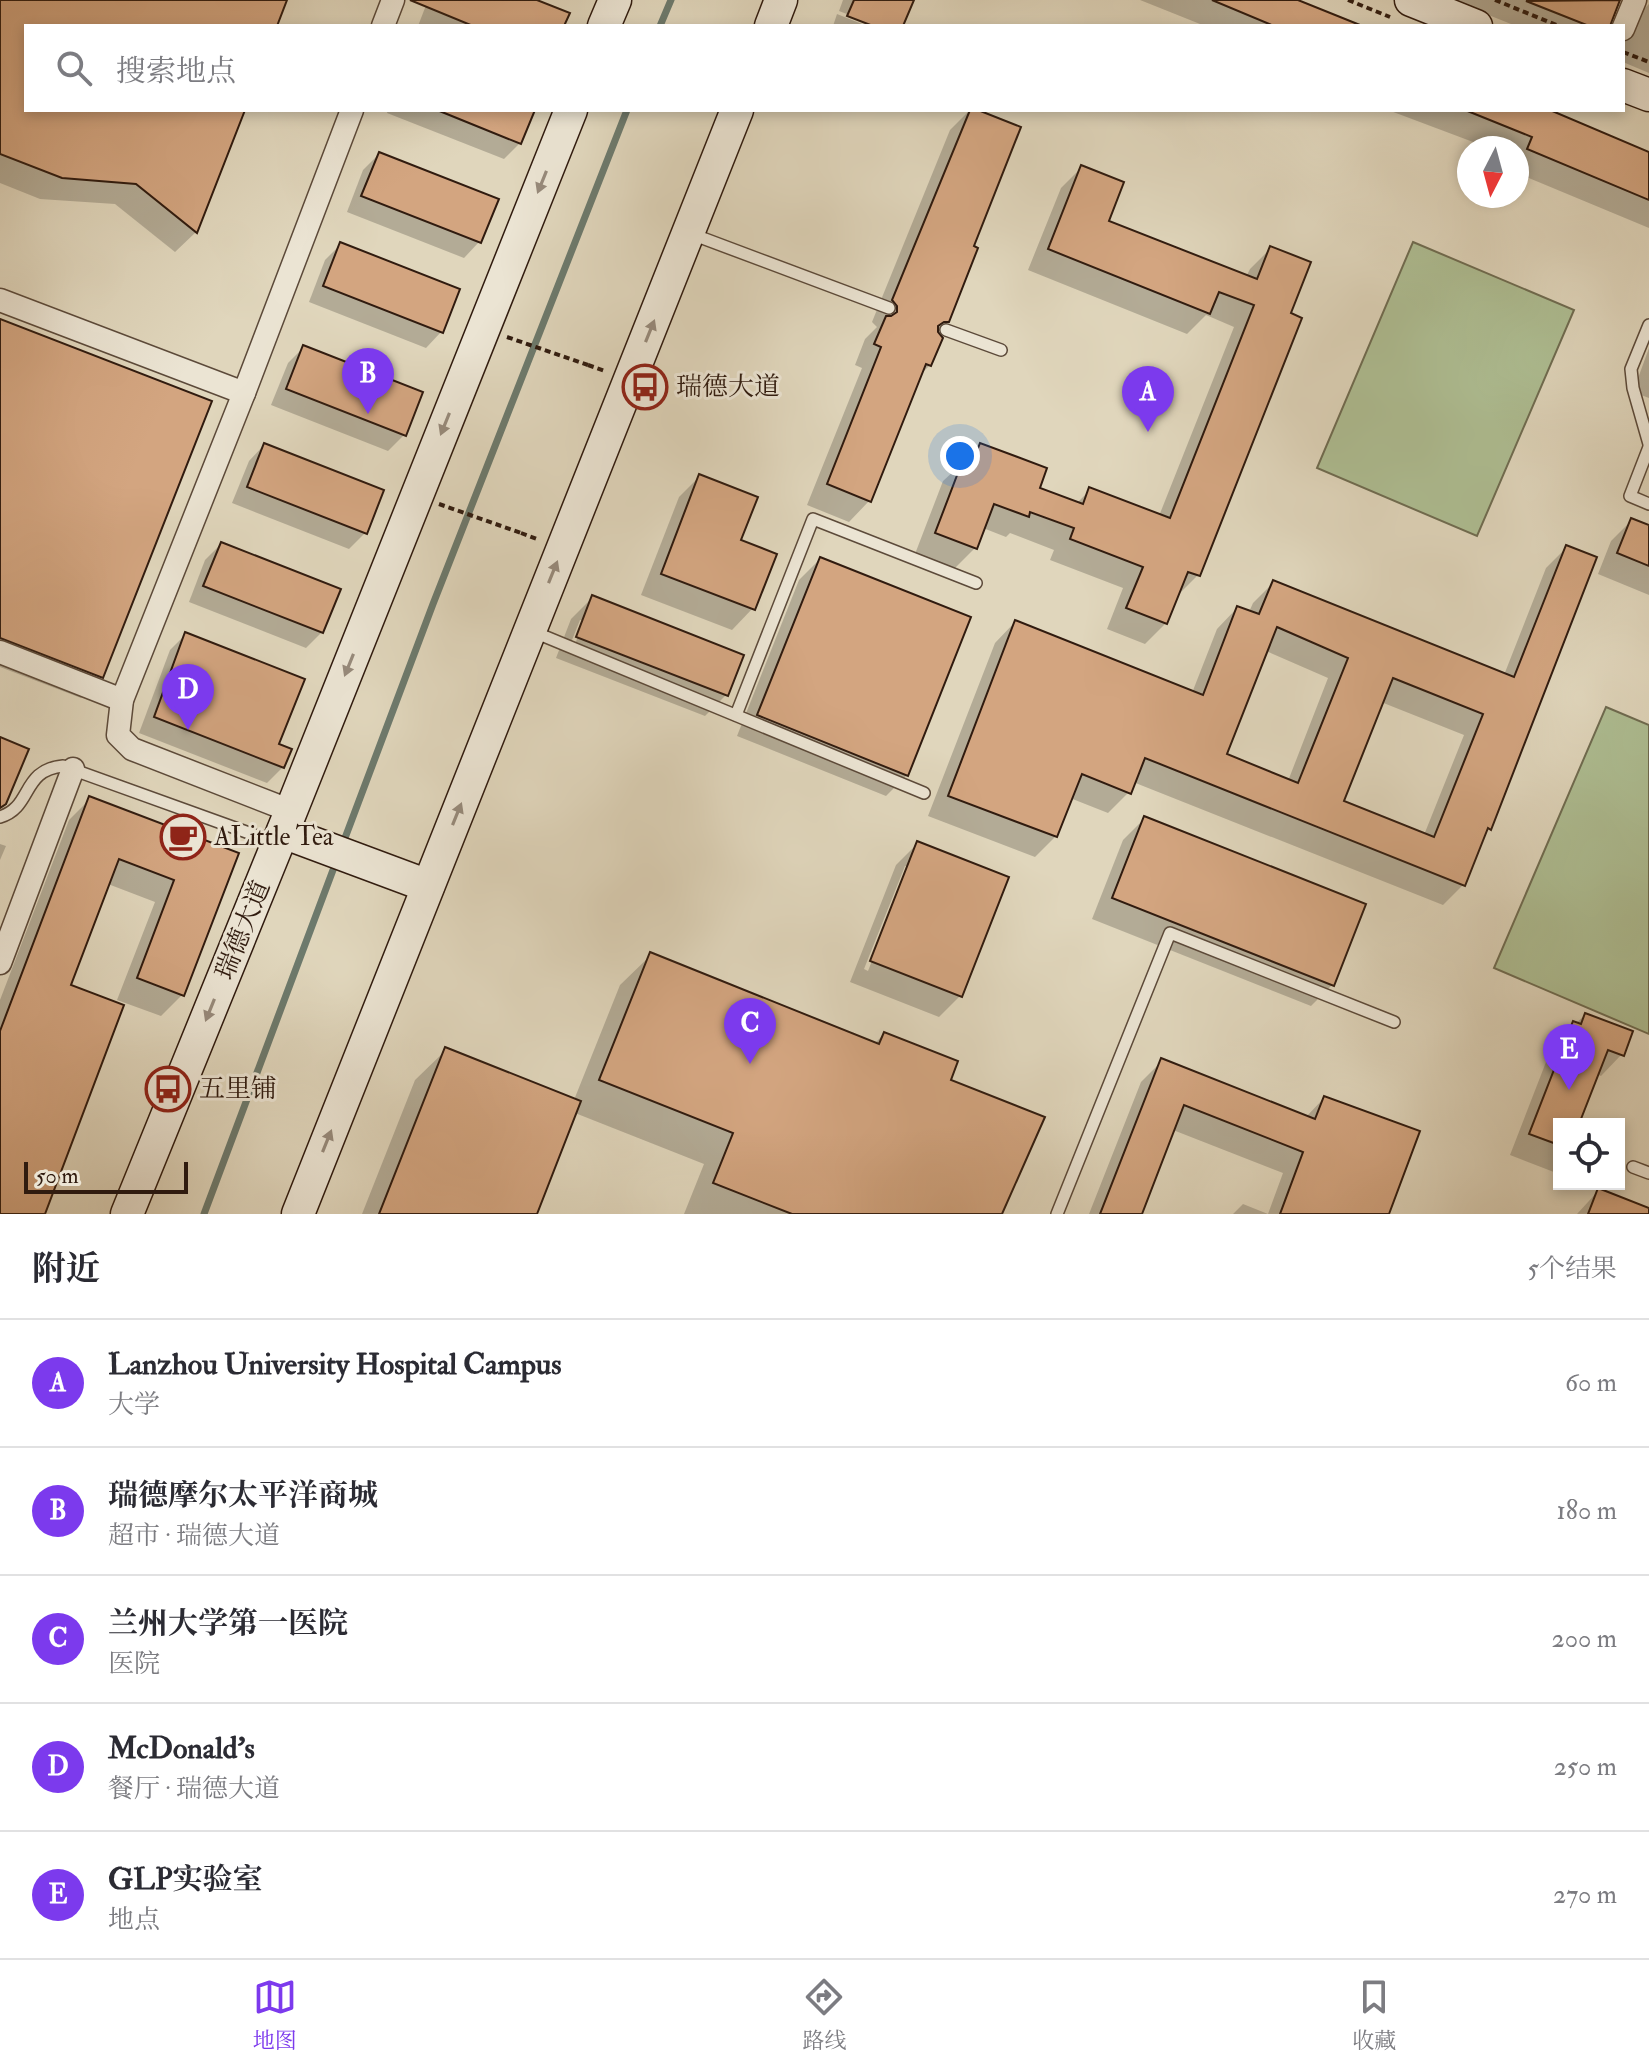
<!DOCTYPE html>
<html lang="zh">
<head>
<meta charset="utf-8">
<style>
	body { margin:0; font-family:"IM FELL Double Pica","Noto Serif SC",serif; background:#f2f2f3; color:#2b2b33 }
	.controls { position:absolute; right:24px; bottom:24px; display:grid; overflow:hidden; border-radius:0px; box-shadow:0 4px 12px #0003 }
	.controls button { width:72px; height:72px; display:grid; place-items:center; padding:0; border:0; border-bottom:2px solid #e1e1e2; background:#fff; color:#2b2b33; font:40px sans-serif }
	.compass { position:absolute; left:1457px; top:136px; width:72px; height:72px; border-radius:50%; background:#fff; box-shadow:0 4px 12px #0003; rotate:186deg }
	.scale { position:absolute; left:24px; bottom:20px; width:164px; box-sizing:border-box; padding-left:8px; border:4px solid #301b0f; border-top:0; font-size:22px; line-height:28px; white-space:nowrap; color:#301b0f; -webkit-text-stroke:6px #ebe4d3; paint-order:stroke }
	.you { position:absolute; left:960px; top:456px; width:28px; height:28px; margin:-20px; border:6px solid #fff; border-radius:50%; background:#1a73e8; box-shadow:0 0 0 12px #1a73e833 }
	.badge { display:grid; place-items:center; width:52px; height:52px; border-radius:50%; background:#7c3aed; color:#fff; font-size:26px; font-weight:700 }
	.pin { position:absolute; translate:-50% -66px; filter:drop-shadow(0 2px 4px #0008) }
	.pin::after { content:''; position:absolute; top:42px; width:28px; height:24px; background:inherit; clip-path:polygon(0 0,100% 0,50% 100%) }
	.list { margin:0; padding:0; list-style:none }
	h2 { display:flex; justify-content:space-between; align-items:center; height:104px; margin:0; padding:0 32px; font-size:34px }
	h2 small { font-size:26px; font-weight:400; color:#7c7c81 }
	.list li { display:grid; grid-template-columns:52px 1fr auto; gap:24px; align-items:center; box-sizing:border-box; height:128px; padding:0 32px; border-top:2px solid #e1e1e2 }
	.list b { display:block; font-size:30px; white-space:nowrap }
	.list p { margin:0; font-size:26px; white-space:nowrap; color:#7c7c81 }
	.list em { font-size:26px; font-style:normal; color:#7c7c81 }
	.icon { flex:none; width:44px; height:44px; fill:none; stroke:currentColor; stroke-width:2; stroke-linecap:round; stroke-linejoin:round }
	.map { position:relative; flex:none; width:1649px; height:1214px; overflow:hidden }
	.search { position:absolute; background:#fff; box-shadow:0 4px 12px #0003; left:24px; right:24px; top:24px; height:88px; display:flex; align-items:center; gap:20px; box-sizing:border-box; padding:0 28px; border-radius:0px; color:#7c7c81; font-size:30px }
	.sheet { height:744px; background:#fff }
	nav { display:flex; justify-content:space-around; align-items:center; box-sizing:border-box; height:112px; border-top:2px solid #e1e1e2; background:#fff; font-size:22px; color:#7c7c81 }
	nav a { display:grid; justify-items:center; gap:4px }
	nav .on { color:#7c3aed }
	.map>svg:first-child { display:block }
	.garden { fill:#aebe93; stroke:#6f6c51; stroke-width:2 }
	.shadow { fill:#0003; fill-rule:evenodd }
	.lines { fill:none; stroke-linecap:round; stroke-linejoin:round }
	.stream { stroke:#6d7a6d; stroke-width:7 }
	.building { fill:#d3a580; stroke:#301b0f; stroke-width:2; fill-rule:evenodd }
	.lane-casing { stroke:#5c4a3a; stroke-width:14 }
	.street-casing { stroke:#5c4a3a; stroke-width:25 }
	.secondary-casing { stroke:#301b0f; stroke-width:35 }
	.path { stroke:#301b0f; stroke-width:4; stroke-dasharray:6 4; stroke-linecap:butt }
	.lane { stroke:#ebe4d3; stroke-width:11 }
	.street { stroke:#ebe4d3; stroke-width:22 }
	.secondary { stroke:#ebe4d3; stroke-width:32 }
	.path-bridge { stroke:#301b0f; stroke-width:4; stroke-dasharray:6 4; stroke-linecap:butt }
	.oneway { fill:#978a7b }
	.labels { text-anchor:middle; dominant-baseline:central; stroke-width:6; stroke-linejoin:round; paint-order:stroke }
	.poi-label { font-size:26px; fill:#301b0f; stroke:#ebe4d3; text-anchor:start }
	.street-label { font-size:26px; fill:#301b0f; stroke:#ebe4d3 }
</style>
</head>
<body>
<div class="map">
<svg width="1649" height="1214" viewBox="0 0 1649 1214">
	<rect width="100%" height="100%" fill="#e0d6bc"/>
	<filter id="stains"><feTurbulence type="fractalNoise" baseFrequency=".0025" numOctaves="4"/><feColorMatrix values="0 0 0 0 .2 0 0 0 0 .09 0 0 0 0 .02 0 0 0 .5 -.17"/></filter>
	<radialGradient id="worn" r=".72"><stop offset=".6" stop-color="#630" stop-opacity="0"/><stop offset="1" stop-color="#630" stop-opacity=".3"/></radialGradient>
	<g class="garden">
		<polygon points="1413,242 1574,310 1477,536 1317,468"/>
		<polygon points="1606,707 1649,725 1649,1034 1494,968"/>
	</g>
	<g class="shadow">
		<polygon points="0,0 285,0 275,26 26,26 26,110 242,110 196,232 175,252 115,204 40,199 0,183"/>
		<polygon points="428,0 532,0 562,26 418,26"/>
		<polygon points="843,0 911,0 901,26 878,26 839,11"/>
		<polygon points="1140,0 1292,0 1357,26 1205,26"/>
		<polygon points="1451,0 1615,0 1617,1 1608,26 1516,26"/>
		<polygon points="1649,4 1649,73 1623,62 1623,40 1632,21"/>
		<polygon points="837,14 867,26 833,26"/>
		<polygon points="388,110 533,110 520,143 504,159 387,113"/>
		<polygon points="970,110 973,110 971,247 947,321 936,333 930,365 919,376 870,500 849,522 807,505 862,368 855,365 865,339 877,327 872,322 950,130"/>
		<polygon points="1388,110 1545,110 1649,154 1649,228 1517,173 1517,148 1489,148"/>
		<polygon points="379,154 479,242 464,258 347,212 363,170"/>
		<polygon points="1082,167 1106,222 1246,277 1250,269 1271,248 1198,575 1176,597 1166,623 1145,644 1107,629 1123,588 1050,560 1054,550 1010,533 1006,537 983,528 975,548 954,569 915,554 943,481 981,446 1037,489 1076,504 1090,490 1159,516 1234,327 1206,315 1187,334 1028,270 1061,188"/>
		<polygon points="341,244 441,332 426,348 309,302 325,260"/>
		<polygon points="0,321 102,676 81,698 0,667"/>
		<polygon points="304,347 404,435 388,451 271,405 288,363"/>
		<polygon points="1649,348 1649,398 1633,392"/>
		<polygon points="264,445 365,533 349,549 232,503 249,461"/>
		<polygon points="700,476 738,541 753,608 732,630 641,595 679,497"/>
		<polygon points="1632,520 1649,527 1649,595 1598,574 1611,541"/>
		<polygon points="221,544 322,632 306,648 189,602 205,560"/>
		<path d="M1567 547 1490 828 1484 834 1463 885 1443 905 1133 782 1129 792 1108 813 1070 798 1056 836 1035 857 928 816 995 643 1015 622 1192 693 1217 629 1237 608 1249 612 1253 603 1273 583 1504 675 1546 568ZM1266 651 1328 678 1288 781 1224 755ZM1381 702 1464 735 1424 835 1342 802Z"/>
		<polygon points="820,559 907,775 886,796 737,736 799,580"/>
		<path d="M592 598 742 656 726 695 705 716 556 658 571 619ZM580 620H584L574 647 570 645Z"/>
		<polygon points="185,635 277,745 283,767 267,783 139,733 170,650"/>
		<polygon points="90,799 236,854 182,995 161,1016 117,1000 155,902 108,884 69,986 43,1214 0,1214 0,1000 69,820"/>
		<polygon points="1144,819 1332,985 1311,1006 1092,919 1123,840"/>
		<polygon points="0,844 6,846 0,860"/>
		<path d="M917 844 960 996 939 1017 850 982 896 865ZM905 866H909L868 971 864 969Z"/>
		<polygon points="651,955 874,1044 884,1034 949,1081 1000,1214 684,1214 704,1164 575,1113 534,1214 362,1214 415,1080 446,1050 574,1100 620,985"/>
		<polygon points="1585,1015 1622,1054 1601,1076 1596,1074 1577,1124 1559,1124 1559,1174 1510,1155 1553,1044"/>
		<polygon points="1162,1061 1306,1117 1324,1098 1387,1214 1233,1214 1243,1204 1268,1214 1283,1173 1173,1130 1139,1214 1089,1214 1141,1082"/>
		<polygon points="1599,1190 1649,1210 1649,1214 1577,1214"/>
	</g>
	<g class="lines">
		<g class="stream">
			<polyline points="660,26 671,0"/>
			<polyline points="342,846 433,604 627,110"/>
			<polyline points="204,1214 336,862"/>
		</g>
	</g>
	<g class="building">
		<polygon points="0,0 287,0 277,26 26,26 26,110 245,110 197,233 136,184 62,178 0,154"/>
		<polygon points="410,0 537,0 570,13 564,26 473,26"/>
		<polygon points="854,0 914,0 903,26 873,26 847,16"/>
		<polygon points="1212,0 1298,0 1360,25 1274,26"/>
		<polygon points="1620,0 1610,26 1589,26 1526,1"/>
		<polygon points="437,110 535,110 521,144"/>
		<polygon points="970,110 978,110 1021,127 974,246 978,248 949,322 944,322 938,326 938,332 943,338 931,366 926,364 871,502 827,484 881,347 874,344 886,316 891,316 897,312 897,306 892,300"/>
		<polygon points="1465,110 1550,110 1649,152 1649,200 1527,149 1532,137"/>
		<polygon points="379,152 499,199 481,243 361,196"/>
		<polygon points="1081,165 1124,182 1109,221 1257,279 1270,246 1311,262 1291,313 1302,318 1200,576 1188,572 1167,624 1126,608 1143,567 1070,539 1074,528 1030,512 1029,517 994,504 977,549 935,533 964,457 973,461 980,443 1047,468 1040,488 1083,504 1089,487 1170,518 1254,305 1219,292 1210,314 1048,249"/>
		<polygon points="340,242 460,289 443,333 323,286"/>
		<polygon points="0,319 212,401 103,678 0,638"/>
		<polygon points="303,345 423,392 406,436 286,389"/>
		<polygon points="264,443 384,490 367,534 247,487"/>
		<polygon points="699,474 758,497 741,540 777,554 755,610 661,574"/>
		<polygon points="1631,518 1649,525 1649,566 1617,553"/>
		<polygon points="221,542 341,589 323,633 203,586"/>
		<path d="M1566 545 1597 557 1491 830 1488 828 1465 886 1145 758 1131 794 1082 774 1057 837 948 796 1015 620 1203 695 1237 606 1259 614 1273 580 1514 677ZM1277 627 1348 658 1298 783 1227 754ZM1393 678 1483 714 1434 837 1344 801Z"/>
		<polygon points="820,557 971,617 908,776 757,715"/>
		<polygon points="592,595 744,655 728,696 576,637"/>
		<polygon points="185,632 305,679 279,744 292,749 284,768 154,717"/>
		<polygon points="0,737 29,749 6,804 0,808"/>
		<polygon points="89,796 239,853 184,996 137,978 174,880 119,859 71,985 124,1005 45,1214 0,1214 0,1031"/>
		<polygon points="1144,816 1366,904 1334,986 1112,898"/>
		<polygon points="917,841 1009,877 962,997 870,961"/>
		<polygon points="650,952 879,1044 884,1032 958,1061 951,1080 1045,1117 1002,1214 792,1214 713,1183 733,1133 599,1080"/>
		<polygon points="1585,1013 1633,1031 1624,1056 1608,1050 1579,1124 1559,1124 1559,1145 1529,1134 1573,1021 1581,1024"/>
		<polygon points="445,1047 581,1101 537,1214 379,1214"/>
		<polygon points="1161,1058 1315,1119 1324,1096 1420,1131 1389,1214 1280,1214 1303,1152 1184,1105 1142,1214 1100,1214"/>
		<polygon points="1598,1188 1649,1208 1649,1214 1588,1214"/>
	</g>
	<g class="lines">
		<g class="lane-casing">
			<g id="lane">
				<polyline points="689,233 889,308"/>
				<polyline points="1649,325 1631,369 1633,388 1649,444"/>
				<polyline points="946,330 1001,350"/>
				<polyline points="1649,447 1630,496 1649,504"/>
				<polyline points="534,632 924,793"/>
				<polyline points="736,715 813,519 976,583"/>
				<path d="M0 817C33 807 21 770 63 766L274 842"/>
				<polyline points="1633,1167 1649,1173"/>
				<polyline points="1057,1214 1170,933 1394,1022"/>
			</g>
		</g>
		<g class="street-casing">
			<g id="street">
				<polyline points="383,26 393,0"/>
				<polyline points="1623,29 1635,0"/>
				<polyline points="0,300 244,393 352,110"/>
				<polyline points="244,393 122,700 118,735 132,749 291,811"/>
				<polyline points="0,652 122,700"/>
				<polyline points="0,963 73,769"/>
			</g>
		</g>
		<g class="secondary-casing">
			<g id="secondary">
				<polyline points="1411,0 1476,26"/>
				<polyline points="604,26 615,0"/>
				<polyline points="771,26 781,0"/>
				<polyline points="1623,85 1649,95"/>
				<polyline points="283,832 428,886"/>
				<polyline points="127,1214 291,811 571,110"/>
				<polyline points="298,1214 737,110"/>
			</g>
		</g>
		<g class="path">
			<polyline points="1348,0 1390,17"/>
			<polyline points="1495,0 1559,26"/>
			<polyline points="1623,52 1649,62"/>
			<polyline points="588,365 605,371"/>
			<polyline points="521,533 537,539"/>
		</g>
		<use href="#lane" class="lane"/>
		<use href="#street" class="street"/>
		<use href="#secondary" class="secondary"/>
		<g class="path-bridge">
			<polyline points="507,337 588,365"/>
			<polyline points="439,504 521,533"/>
		</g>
	</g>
	<defs><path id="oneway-solid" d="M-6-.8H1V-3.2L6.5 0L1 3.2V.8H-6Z" transform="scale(2)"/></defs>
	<g class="oneway">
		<use href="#oneway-solid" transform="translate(542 182) rotate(112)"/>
		<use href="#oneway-solid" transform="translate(650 331) rotate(-68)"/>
		<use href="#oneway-solid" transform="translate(445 424) rotate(112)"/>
		<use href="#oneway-solid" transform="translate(553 572) rotate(-68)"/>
		<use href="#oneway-solid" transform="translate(349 665) rotate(112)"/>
		<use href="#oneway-solid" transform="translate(457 814) rotate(-68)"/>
		<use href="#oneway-solid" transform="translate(210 1010) rotate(112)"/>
		<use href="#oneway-solid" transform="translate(327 1141) rotate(-68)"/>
	</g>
	<defs>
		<g id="bus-ring" transform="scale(2.3)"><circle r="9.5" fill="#ebe4d3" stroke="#8f2418" stroke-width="1.5"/><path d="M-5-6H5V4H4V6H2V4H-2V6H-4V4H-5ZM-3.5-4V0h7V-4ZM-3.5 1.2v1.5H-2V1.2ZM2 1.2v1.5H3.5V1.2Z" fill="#8f2418"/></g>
		<g id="cafe-ring" transform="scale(2.3)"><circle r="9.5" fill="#ebe4d3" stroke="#8f2418" stroke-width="1.5"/><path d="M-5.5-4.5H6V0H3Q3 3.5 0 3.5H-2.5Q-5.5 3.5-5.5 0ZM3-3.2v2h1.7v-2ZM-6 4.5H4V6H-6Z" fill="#8f2418"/></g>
	</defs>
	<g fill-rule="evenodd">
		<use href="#bus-ring" x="645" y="387"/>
		<use href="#cafe-ring" x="183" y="837"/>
		<use href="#bus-ring" x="168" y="1089"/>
	</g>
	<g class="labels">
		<g class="poi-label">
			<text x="676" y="387">瑞德大道</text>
			<text x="214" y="837">ALittle Tea</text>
			<text x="199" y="1089">五里铺</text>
		</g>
		<g class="street-label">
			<text transform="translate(243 930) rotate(-68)">瑞德大道</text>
		</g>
	</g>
	<rect width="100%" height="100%" filter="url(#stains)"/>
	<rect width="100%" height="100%" fill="url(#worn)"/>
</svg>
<div class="controls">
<button><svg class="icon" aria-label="locate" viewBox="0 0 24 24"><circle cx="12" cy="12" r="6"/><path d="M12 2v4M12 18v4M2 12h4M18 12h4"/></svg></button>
</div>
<svg class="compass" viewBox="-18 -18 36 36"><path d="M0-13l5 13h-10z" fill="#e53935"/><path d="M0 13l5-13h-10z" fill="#7c7c81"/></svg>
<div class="scale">50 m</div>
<div class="you"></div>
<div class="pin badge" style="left:1148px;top:432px">A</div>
<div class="pin badge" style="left:368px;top:414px">B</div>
<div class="pin badge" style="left:750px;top:1064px">C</div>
<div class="pin badge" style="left:188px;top:730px">D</div>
<div class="pin badge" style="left:1569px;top:1090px">E</div>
<div class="search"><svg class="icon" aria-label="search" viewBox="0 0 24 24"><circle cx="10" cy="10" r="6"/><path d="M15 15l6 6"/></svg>搜索地点</div>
</div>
<section class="sheet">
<h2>附近<small>5个结果</small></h2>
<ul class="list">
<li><span class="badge">A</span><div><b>Lanzhou University Hospital Campus</b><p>大学</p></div><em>60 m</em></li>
<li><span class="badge">B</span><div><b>瑞德摩尔太平洋商城</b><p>超市 · 瑞德大道</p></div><em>180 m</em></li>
<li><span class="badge">C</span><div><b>兰州大学第一医院</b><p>医院</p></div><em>200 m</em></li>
<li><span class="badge">D</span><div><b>McDonald's</b><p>餐厅 · 瑞德大道</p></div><em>250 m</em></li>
<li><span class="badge">E</span><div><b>GLP实验室</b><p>地点</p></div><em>270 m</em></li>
</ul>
</section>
<nav>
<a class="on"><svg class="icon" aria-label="map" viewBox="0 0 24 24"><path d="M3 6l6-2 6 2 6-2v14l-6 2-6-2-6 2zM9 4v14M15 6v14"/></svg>地图</a>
<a><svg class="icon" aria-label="directions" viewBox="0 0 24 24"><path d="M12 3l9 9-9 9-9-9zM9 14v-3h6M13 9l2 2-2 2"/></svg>路线</a>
<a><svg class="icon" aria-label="saved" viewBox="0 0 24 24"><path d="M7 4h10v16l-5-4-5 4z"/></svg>收藏</a>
</nav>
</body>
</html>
